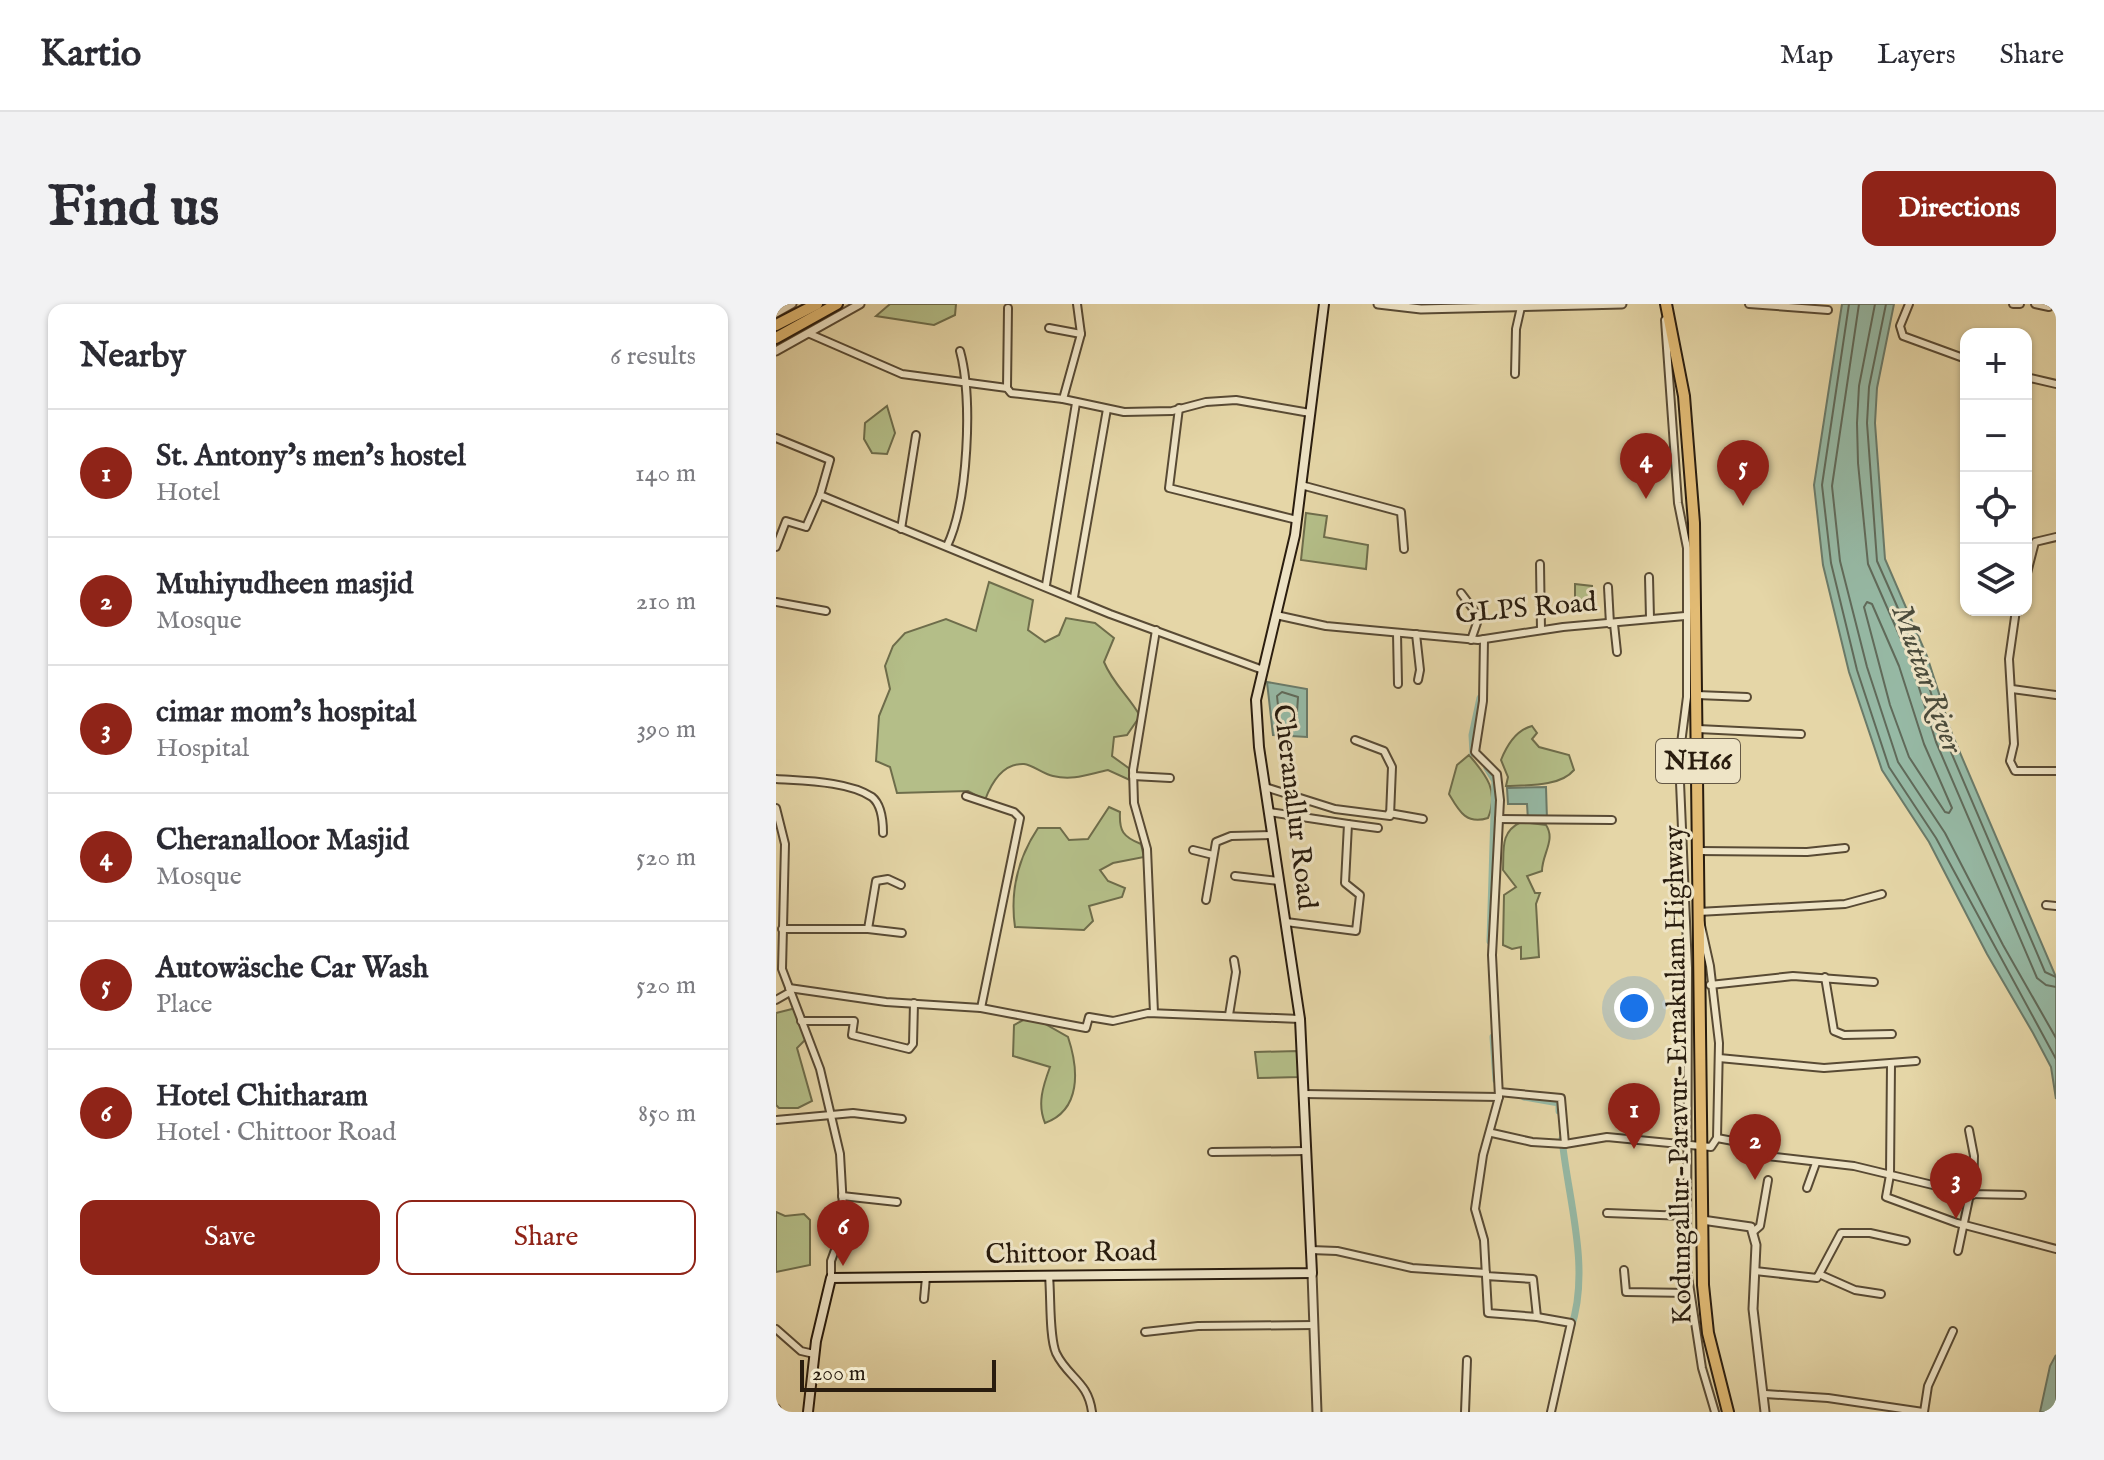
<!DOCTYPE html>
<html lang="en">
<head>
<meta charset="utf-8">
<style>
	body { margin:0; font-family:"IM FELL English",serif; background:#f2f2f3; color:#2b2b33 }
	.controls { position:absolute; right:24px; top:24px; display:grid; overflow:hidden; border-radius:16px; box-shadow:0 2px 6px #0004 }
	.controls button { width:72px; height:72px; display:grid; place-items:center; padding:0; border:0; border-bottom:2px solid #e1e1e2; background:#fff; color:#2b2b33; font:40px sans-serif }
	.scale { position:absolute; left:24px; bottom:20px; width:196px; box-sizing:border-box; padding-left:8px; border:4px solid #291c0e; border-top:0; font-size:22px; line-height:28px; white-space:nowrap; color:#291c0e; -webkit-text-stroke:6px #eee4c6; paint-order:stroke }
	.you { position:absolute; left:858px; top:704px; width:28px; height:28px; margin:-20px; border:6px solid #fff; border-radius:50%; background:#1a73e8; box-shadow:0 0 0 12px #1a73e833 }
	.badge { display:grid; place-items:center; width:52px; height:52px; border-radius:50%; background:#8f2418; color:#fff; font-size:26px; font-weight:700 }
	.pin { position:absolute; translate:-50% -66px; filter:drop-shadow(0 2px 4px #0008) }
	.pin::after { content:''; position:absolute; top:42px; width:28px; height:24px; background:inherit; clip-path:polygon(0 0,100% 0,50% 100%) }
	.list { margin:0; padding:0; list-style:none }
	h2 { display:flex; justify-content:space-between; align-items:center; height:104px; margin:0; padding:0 32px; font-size:34px }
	h2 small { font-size:26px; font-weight:400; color:#7c7c81 }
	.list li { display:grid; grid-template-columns:52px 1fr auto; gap:24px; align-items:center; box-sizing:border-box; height:128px; padding:0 32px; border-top:2px solid #e1e1e2 }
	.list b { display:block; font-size:30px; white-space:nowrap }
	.list p { margin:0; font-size:26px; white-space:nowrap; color:#7c7c81 }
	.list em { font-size:26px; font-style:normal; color:#7c7c81 }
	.actions { display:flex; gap:16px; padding:24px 32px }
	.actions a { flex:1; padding:18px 0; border:2px solid #8f2418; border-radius:16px; text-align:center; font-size:28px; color:#8f2418 }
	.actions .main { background:#8f2418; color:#fff }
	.icon { flex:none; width:44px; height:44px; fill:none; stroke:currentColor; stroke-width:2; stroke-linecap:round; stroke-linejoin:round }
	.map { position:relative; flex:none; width:1280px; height:1108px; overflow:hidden; border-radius:16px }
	header { display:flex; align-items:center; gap:48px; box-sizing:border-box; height:112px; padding:0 40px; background:#fff; border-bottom:2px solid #e1e1e2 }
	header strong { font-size:38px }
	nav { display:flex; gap:44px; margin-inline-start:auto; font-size:28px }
	.intro { display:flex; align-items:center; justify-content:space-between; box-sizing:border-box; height:192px; padding:0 48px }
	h1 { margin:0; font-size:56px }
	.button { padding:20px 36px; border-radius:16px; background:#8f2418; color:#fff; font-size:28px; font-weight:700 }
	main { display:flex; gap:48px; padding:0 48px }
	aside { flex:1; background:#fff; border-radius:16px; box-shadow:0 2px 6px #0004 }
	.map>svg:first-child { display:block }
	.green { fill:#b4be88; stroke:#6e6d4b; stroke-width:2 }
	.water { fill:#96b9a5; stroke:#6a7a69; stroke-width:2 }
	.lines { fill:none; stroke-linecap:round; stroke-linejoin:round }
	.shore { stroke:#606a5a; stroke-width:2 }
	.canal { stroke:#96b9a5; stroke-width:7 }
	.minor-casing { stroke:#584a34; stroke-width:10 }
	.tertiary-casing { stroke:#584a34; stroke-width:11 }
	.secondary-casing { stroke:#291c0e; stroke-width:12 }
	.trunk-casing { stroke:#291c0e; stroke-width:14 }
	.minor { stroke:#eee4c6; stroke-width:6 }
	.tertiary { stroke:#eee4c6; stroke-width:7 }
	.secondary { stroke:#eee4c6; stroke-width:8 }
	.trunk { stroke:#e2bb74; stroke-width:10 }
	.labels { text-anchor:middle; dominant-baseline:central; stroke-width:6; stroke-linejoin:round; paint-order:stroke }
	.shield { fill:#eee4c6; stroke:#645845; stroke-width:2 }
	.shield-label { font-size:26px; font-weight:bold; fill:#291c0e }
	.street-label { font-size:28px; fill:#291c0e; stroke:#eee4c6 }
	.water-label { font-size:30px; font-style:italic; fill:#4a4b3b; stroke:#eee4c6 }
</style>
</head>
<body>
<header>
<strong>Kartio</strong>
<nav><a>Map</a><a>Layers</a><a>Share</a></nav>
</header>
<div class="intro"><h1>Find us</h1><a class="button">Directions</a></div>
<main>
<aside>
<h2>Nearby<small>6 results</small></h2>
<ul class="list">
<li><span class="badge">1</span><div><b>St. Antony's men's hostel</b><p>Hotel</p></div><em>140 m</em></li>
<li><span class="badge">2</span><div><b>Muhiyudheen masjid</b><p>Mosque</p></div><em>210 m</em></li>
<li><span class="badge">3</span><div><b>cimar mom's hospital</b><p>Hospital</p></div><em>390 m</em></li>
<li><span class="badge">4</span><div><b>Cheranalloor Masjid</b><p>Mosque</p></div><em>520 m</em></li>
<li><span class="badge">5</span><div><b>Autowäsche Car Wash</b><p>Place</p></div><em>520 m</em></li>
<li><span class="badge">6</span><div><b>Hotel Chitharam</b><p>Hotel · Chittoor Road</p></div><em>850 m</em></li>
</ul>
<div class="actions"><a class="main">Save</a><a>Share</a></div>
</aside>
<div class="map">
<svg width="1280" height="1108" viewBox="0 0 1280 1108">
	<rect width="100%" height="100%" fill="#e5d6a7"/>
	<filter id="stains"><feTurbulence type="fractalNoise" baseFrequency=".0025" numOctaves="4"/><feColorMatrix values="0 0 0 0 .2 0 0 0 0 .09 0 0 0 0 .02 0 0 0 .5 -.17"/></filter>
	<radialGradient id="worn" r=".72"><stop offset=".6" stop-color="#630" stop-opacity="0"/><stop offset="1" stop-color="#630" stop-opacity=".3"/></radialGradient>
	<g class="green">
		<polygon points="114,0 180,0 179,11 158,21 100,12"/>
		<polygon points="111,102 119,129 111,150 96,149 88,135 89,119"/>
		<polygon points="530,209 551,212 548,233 592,241 590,265 525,256"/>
		<path d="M213 278 257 296 252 326 269 338 283 331 290 314 319 319 338 334 328 358C337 380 353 392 364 412L351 431 338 433 336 452 354 465 356 477 332 466C313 470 297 477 277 472 267 470 257 461 248 460 226 459 215 480 209 496L192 487 121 489 114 463 100 457 103 412 114 385 109 362 117 342 129 329 170 315 200 327Z"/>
		<polygon points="799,280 816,282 816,308 799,306"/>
		<path d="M756 422 761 429 756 435 763 443 793 451 798 466C784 483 751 481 730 482L732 473 725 456C731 441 740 426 756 422Z"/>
		<path d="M693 451C711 472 723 487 712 514 690 521 683 507 673 490L681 461Z"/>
		<path d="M333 503 344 508C343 527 347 533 365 540L368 553 337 559 324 566 332 577 349 584 346 593 313 602 317 617 308 626 239 623C234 588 242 554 262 524H284L293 536 312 535Z"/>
		<path d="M745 518 770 521C780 536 766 550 766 567L751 572 759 589H764L760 600 763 653 745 655V643L736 645 727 641 728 591 740 583 727 566C728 545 724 528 745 518Z"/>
		<polygon points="20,704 32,733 21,744 36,797 22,804 3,804 0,801 0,709"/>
		<path d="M255 712 292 733C303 766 305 806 269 819 261 800 267 782 274 763L237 752 238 721Z"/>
		<polygon points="521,747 523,773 482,774 479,748"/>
		<polygon points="0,908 9,912 28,910 34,916 34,961 0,968"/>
	</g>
	<g class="water">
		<polygon points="1066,0 1118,0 1101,84 1099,119 1109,255 1151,352 1176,430 1280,673 1280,795 1275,763 1257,729 1211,650 1153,538 1106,466 1073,368 1047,261 1038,181"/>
		<polygon points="491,378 531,385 531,433 497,431"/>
		<polygon points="770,483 771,516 752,516 751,500 732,500 731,484"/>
		<polygon points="1280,1051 1280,1108 1264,1108 1274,1062"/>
	</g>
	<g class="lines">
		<g class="shore">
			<polyline points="1073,0 1046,181 1055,259 1081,366 1113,463 1160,534 1280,755"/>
			<polyline points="1083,0 1056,182 1064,257 1091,363 1122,458 1169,529 1227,641 1280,734"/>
			<polyline points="1099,0 1083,82 1081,119 1082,159 1092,260 1135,358 1160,438 1261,674 1270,681 1280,683"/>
			<polyline points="1110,0 1093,83 1091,119 1101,257 1144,354 1169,434 1269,668 1280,673"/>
			<polygon points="1091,298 1096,300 1123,362 1148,440 1176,504 1173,509 1169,508 1133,453 1114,401 1088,303"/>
			<polygon points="506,388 522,393 520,424 504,421 501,392"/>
		</g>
		<g class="canal">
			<polyline points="697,449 696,431 704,394"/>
			<polyline points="711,464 719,477 714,637"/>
			<polyline points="717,733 720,776"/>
			<polyline points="748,793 783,799 783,807"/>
			<path d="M786 835C792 895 815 965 795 1024"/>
		</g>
		<g class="minor-casing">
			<g id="minor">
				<polyline points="973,0 1052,6"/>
				<polyline points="1133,0 1124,22 1127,32 1190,55"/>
				<polyline points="1237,0 1244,0"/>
				<polyline points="1259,0 1273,3"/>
				<polyline points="889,16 902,199 911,244 911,393 903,455 912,664 911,966 926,1064 939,1108"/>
				<polyline points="273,24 305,30"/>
				<polyline points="34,30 126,70 231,84 235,89 287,95 348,108 396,107 430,98 460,96 534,109"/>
				<polyline points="739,70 740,25 745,3"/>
				<polyline points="1250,73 1280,80"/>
				<polyline points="231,84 232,4"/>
				<polyline points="287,95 305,30 301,0"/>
				<polyline points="403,104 393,184 521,216"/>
				<polyline points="0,134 54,156 44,191 334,310 487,366"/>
				<polyline points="525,181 625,208 628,245"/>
				<polyline points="125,225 140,131"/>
				<path d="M171 242C192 198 197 94 184 47"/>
				<polyline points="0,243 10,217 30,223 44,191"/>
				<polyline points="764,260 765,326"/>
				<polyline points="873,273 874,314"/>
				<polyline points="1250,273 1259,238 1280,233"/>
				<polyline points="270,281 300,99"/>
				<polyline points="832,283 834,320"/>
				<polyline points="685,289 703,313 695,336"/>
				<polyline points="298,293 331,105"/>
				<polyline points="0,298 50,307"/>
				<polyline points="1240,306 1233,355 1238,440 1234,457 1239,467 1280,467"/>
				<polyline points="500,311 550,322 702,336 787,323 909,312"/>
				<polyline points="838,320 841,348"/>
				<polyline points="621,329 622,380"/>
				<polyline points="640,330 644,366 642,376"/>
				<polyline points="708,335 707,397 699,448 721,470 724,496 716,651 723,793 707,851 699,905 708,936 712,1009 761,1013 757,975 710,972"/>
				<polyline points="1236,385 1280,391"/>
				<polyline points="921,391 971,393"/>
				<polyline points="922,425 1025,430"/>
				<polyline points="357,472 394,474"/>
				<path d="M0 475C27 477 72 477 96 493 106 501 107 517 107 529"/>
				<polyline points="489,483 559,505 614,512 616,463 608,447 579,436"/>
				<polyline points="190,492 238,508 244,514 205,704"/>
				<polyline points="0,504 9,540 6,665 44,765 64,850 68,921 55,957 55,974"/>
				<polyline points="493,508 572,520 569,579 584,591 580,627 510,618"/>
				<polyline points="613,509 647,515"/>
				<polyline points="723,515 836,516"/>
				<polyline points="572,520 602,524"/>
				<polyline points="417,546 437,551"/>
				<polyline points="922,547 1031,548 1069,544"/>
				<polyline points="459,572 503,577"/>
				<polyline points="430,596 440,538 455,532 496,531"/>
				<polyline points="1270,601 1280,602"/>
				<polyline points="922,608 1069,600 1106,590"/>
				<polyline points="6,625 92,625 100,577 112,575 125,581"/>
				<polyline points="92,625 126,629"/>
				<polyline points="1049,673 1058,727 1068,731 1116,730"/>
				<polyline points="934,681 1017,672 1098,678"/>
				<polyline points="13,684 110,698 205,704 310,724 313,713 337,717 372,709 524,715"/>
				<polyline points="0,696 14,688"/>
				<polyline points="378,709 371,545 358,499 357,466 380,326"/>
				<polyline points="453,711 460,668 458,656"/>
				<polyline points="25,717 78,717 76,731 133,745 137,740 138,699"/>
				<polyline points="943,754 1048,764 1140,757"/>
				<polyline points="1115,760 1114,871 1110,893 1181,919 1280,945"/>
				<polyline points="723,788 785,794 789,840"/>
				<polyline points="528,790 723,793"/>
				<polyline points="0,816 77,809 126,815"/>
				<polyline points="1193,826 1198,852 1197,891"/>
				<polyline points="716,829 756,838 789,840 831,833 935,843 941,834 943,739 934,662 924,617"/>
				<polyline points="941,834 984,842 991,852 1078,862 1194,890 1246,891"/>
				<polyline points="436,848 530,847"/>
				<polyline points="1031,884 1040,859"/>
				<polyline points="66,892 121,898"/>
				<polyline points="831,909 910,912"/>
				<polyline points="977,928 984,922 992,876"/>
				<polyline points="535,946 561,947 636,964 710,969"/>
				<polyline points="1182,947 1194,890"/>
				<polyline points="848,966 850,988 914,989"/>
				<polyline points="979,967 1041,974 1065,929 1094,929 1130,937"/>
				<polyline points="1045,971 1079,986 1105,990"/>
				<path d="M273 972C275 992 273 1033 280 1049 292 1074 312 1077 316 1108"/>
				<polyline points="148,995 150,973"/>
				<polyline points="761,1013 795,1019 775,1108"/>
				<polyline points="0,1025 25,1047 38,1050"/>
				<polyline points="369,1028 422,1022 538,1021"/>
				<polyline points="989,1090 1052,1094 1147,1108"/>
				<polyline points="0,1104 2,1108"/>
				<polyline points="689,1108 691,1056"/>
				<polyline points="1148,1108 1152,1082 1177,1027"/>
			</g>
		</g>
		<g class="tertiary-casing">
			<g id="tertiary">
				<polyline points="602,0 645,5 846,0"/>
				<polyline points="0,9 16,0"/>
				<polyline points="0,47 84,0"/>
				<polyline points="926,916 975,923 980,941 977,1005 989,1108"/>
				<polyline points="536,969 541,1108"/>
			</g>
		</g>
		<g class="secondary-casing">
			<polyline id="secondary" points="32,1108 40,1037 55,974 536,969 524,715 483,443 480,396 519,231 548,0"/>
		</g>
		<g class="trunk-casing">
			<g id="trunk">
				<polyline points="890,0 908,92 918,219 927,981 932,1029 952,1108"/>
				<polyline points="0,21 41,0"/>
				<polyline points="0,34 61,0"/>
			</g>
		</g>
		<use href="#minor" class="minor"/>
		<use href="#tertiary" class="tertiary"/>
		<use href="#secondary" class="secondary"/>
		<use href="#trunk" class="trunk"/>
	</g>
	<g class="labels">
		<rect class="shield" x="880" y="435" width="84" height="44" rx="6"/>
		<g class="shield-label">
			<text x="922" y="457">NH66</text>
		</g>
		<g class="street-label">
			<text transform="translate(750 305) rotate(-5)">GLPS Road</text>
			<text transform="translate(518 503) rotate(83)">Cheranallur Road</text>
			<text transform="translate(903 771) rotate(-91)">Kodungallur-Paravur-Ernakulam Highway</text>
			<text transform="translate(295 950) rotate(-1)">Chittoor Road</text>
		</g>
		<g class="water-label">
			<text transform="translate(1150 375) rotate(70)">Muttar River</text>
		</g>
	</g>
	<rect width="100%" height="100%" filter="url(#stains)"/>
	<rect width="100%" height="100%" fill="url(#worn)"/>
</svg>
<div class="controls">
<button>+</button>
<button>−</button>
<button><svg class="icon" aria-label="locate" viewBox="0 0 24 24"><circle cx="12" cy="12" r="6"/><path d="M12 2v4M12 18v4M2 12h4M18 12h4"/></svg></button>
<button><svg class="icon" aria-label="layers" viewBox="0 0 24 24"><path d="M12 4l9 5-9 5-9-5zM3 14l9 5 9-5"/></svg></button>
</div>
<div class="scale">200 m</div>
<div class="you"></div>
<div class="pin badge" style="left:858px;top:845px">1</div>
<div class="pin badge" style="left:979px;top:876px">2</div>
<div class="pin badge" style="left:1180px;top:915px">3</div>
<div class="pin badge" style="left:870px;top:195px">4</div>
<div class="pin badge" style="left:967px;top:202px">5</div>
<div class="pin badge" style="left:67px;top:962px">6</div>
</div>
</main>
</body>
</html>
